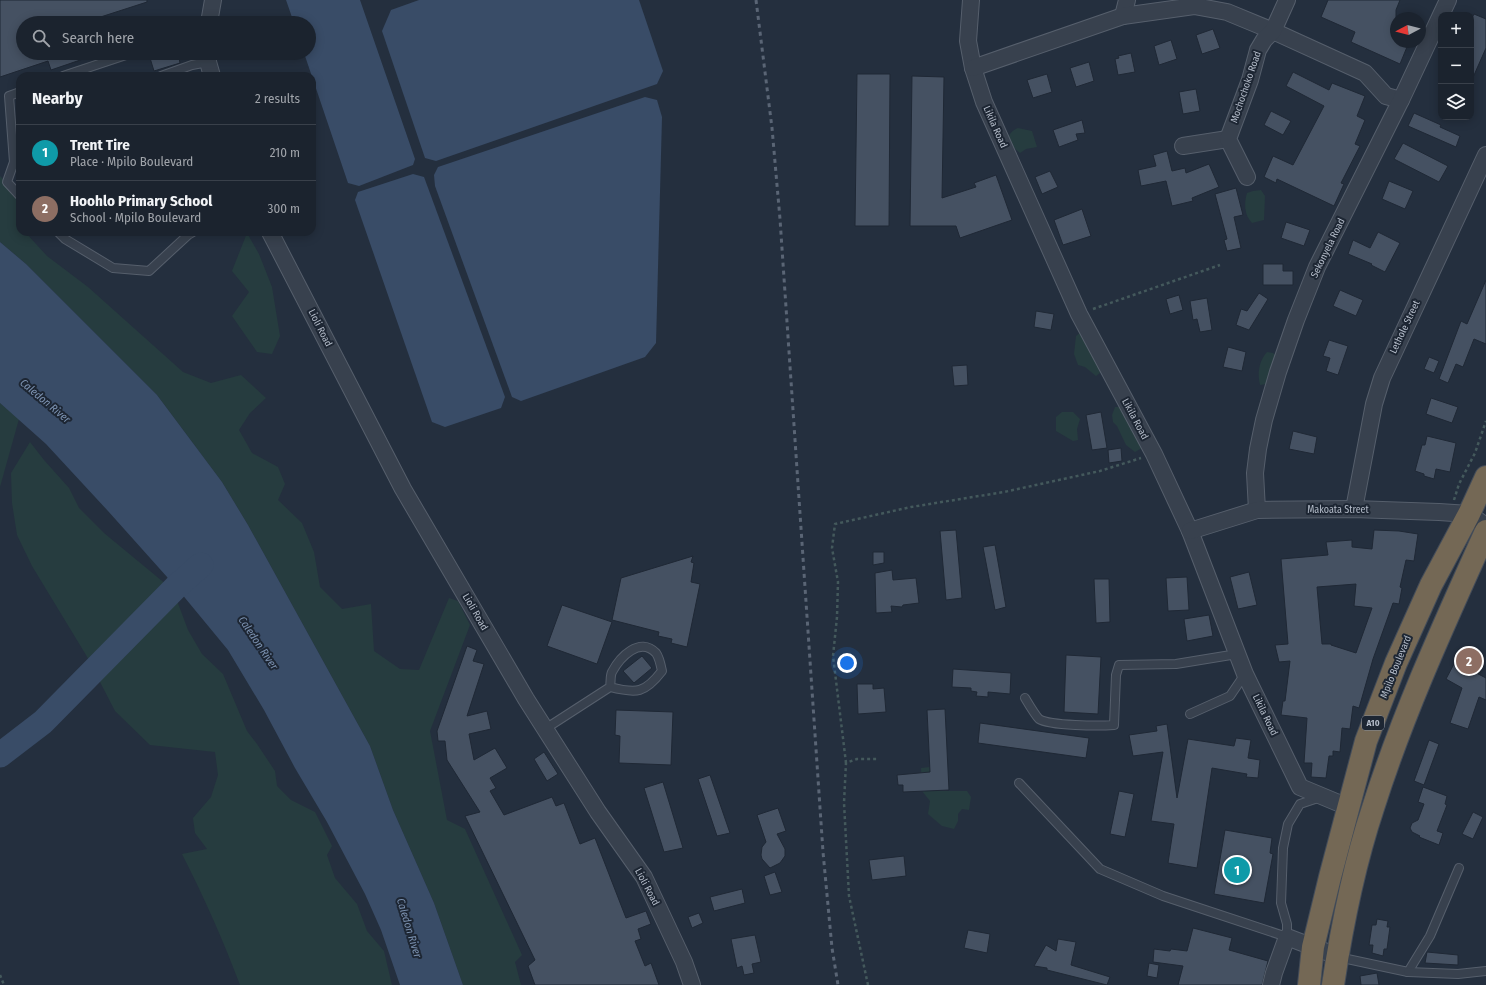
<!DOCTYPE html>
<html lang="en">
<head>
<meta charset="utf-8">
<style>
	body { margin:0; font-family:"Fira Sans Condensed",sans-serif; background:#282f3a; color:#f1f3f6 }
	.controls { position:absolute; right:12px; top:12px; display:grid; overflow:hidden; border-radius:8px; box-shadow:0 2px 10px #0003 }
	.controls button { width:36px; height:36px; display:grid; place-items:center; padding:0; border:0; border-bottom:1px solid #39404a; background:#1b232e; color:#f1f3f6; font:20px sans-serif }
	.compass { position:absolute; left:1390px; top:12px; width:36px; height:36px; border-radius:50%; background:#1b232e; box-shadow:0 2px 10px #0003; rotate:263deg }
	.you { position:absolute; left:847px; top:663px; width:14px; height:14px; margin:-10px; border:3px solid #fff; border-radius:50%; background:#1a73e8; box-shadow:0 0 0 6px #1a73e833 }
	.badge { display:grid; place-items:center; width:26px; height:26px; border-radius:50%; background:#db2777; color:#fff; font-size:13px; font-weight:700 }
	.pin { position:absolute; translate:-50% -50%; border:2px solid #fff; box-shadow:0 1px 4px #0006 }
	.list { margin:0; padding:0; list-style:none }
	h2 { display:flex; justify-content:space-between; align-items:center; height:52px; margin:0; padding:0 16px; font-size:17px }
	h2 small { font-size:13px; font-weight:400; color:#a0a4aa }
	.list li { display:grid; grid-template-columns:26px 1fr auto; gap:12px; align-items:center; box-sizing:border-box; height:56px; padding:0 16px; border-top:1px solid #39404a }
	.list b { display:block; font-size:15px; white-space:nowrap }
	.list p { margin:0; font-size:13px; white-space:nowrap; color:#a0a4aa }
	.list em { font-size:13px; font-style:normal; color:#a0a4aa }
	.icon { flex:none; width:22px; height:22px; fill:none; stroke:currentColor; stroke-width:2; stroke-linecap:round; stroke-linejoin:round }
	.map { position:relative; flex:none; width:1486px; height:985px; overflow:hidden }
	.search { position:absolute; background:#1b232e; box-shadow:0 2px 10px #0003; left:16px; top:16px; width:300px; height:44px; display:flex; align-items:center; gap:10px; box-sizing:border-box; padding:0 14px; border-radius:22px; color:#a0a4aa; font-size:15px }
	.panel { position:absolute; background:#1b232e; box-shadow:0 2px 10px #0003; left:16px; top:72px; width:300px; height:164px; border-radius:12px }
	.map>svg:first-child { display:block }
	.green { fill:#263c3f }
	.water { fill:#394c67 }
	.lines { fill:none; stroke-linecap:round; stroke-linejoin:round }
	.river { stroke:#394c67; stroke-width:25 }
	.building { fill:#455162; stroke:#1f2835; fill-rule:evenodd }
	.lane-casing { stroke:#565f6c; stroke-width:10 }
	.street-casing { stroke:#565f6c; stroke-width:18 }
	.highway-casing { stroke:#434c59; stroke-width:24 }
	.path { stroke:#44595c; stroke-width:2.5; stroke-dasharray:3 3; stroke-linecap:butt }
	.lane { stroke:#38414e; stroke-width:8 }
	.street { stroke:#38414e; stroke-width:16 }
	.highway { stroke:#746855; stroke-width:22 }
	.rail { stroke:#5a6575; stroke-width:3; stroke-dasharray:4 4; stroke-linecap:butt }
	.labels { text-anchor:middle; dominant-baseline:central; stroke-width:4; stroke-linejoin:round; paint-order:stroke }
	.shield { fill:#1d2633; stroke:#878f9c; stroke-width:1 }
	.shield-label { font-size:9px; font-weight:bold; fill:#b4bcc9 }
	.street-label { font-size:10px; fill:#b4bcc9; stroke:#1d2633 }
	.water-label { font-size:11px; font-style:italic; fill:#7c92b1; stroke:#1d2633 }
</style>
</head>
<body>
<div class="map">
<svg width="1486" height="985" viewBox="0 0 1486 985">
	<rect width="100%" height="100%" fill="#242f3e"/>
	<g class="green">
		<path d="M1018 128 1032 131 1037 147 1026 149 1020 153C1010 145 1002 135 1018 128Z"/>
		<polygon points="0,176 17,193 20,215 20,232 25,232 47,256 88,287 183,372 211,383 241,375 266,398 250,413 239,430 252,453 278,467 285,484 278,500 302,523 314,552 320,587 342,609 371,604 374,651 400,669 419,670 449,598 458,601 470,625 430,731 447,820 465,829 522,955 515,962 521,985 463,985 434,903 393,810 370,746 248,525 222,482 157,395 26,264 0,242"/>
		<path d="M1261 190 1265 196 1264 220 1252 223C1244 215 1244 203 1247 193L1253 191Z"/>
		<polygon points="247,233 259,254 272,287 280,336 272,354 257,352 232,316 249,292 232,271"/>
		<polygon points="1084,330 1105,369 1096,376 1085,367 1078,365 1074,354 1076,336"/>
		<path d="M1267 352 1273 353 1277 356 1267 384 1260 385C1257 373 1259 361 1267 352Z"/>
		<polygon points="0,403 19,419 0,487"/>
		<polygon points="1115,407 1122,407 1130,427 1139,438 1142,448 1135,452 1126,445 1117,426 1113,422 1112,415"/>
		<polygon points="1062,412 1073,412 1080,419 1077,429 1078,440 1073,441 1056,431 1056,417"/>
		<path d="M30 442 44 460 69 488 79 508 104 533 173 590 188 630 202 654 223 674 247 731 257 744 275 771 277 786 291 800 315 812 332 846 327 855 335 878 357 904 367 931 384 951 392 985H240C223 940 204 897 182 854L207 849 195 833 193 818 211 797 218 775 215 752 150 745 115 711 86 655 32 566 17 535 12 503 11 473Z"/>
		<polygon points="930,767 931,791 967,791 971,797 969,810 962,809 958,814 958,821 954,829 942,826 928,814 930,801 922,791 921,768"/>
	</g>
	<g class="water">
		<polygon points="286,0 360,0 415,159 413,165 359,186 348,183 304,53 309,53 309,23 294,23"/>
		<polygon points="419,0 639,0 663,71 657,84 436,161 425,158 382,31 391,10"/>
		<polygon points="645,97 657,100 662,117 656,343 645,357 521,401 512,397 435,186 434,175 438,167"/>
		<polygon points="413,174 424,177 505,397 501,408 445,427 432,422 355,200 358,192"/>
		<polygon points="0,242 26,264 157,395 222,482 248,525 370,746 393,810 434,903 463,985 400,985 381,930 365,894 327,822 295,768 264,710 228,650 176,587 108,511 46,444 0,403"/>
	</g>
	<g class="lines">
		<polyline class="river" points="0,755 43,722 176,587 201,565"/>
	</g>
	<g class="building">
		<polygon points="0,0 147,0 147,2 82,23 23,23 23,53 95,53 95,55 51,70 48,61 0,77"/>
		<polygon points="1328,0 1400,0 1396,10 1396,42 1409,42 1400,64 1351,42 1355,32 1321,17"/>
		<polygon points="1474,14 1486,19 1486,48 1471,82 1471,20"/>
		<polygon points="1213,29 1220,48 1202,54 1196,35"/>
		<polygon points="1171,40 1177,59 1159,65 1154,46"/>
		<polygon points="170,53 178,53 180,63 154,71 150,58"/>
		<polygon points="1131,53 1135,72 1118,75 1115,59 1119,58 1118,56"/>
		<polygon points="1089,62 1094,81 1076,87 1070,68"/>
		<polygon points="1293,72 1329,90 1332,83 1365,96 1357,116 1365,120 1355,144 1360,146 1341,183 1344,184 1334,206 1277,179 1276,183 1264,177 1273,156 1293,165 1324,106 1286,86"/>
		<polygon points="857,74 890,74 889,226 855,226"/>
		<polygon points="1047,74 1052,92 1033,98 1027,80"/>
		<polygon points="912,76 944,77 942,198 976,187 974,183 996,175 1012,220 960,238 956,226 910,226"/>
		<polygon points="1196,89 1200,111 1183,114 1179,92"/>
		<polygon points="1271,111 1291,121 1283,135 1264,125"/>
		<polygon points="1414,113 1441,125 1440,127 1460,136 1456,147 1408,126"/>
		<polygon points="1082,120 1085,133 1076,134 1078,140 1059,147 1053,130"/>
		<polygon points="1403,143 1448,166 1439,182 1394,159"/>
		<polygon points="1167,151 1172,171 1185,168 1186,173 1209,164 1219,187 1192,198 1193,201 1172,206 1166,181 1141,186 1138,170 1156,166 1153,155"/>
		<polygon points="1050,171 1058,187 1042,194 1035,177"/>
		<polygon points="1389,181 1413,191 1405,209 1382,199"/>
		<polygon points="1236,188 1243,215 1234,217 1241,248 1227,251 1224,240 1227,239 1215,194"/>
		<polygon points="1082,209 1091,236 1063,245 1054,220"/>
		<polygon points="1286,222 1310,230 1304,246 1281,238"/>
		<polygon points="1378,232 1400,243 1385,272 1371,265 1372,264 1348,254 1353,240 1370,248"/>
		<polygon points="1263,264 1283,264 1283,271 1293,271 1293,285 1263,285"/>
		<polygon points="1486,280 1486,344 1474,339 1463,367 1456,364 1448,383 1439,379 1461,321 1467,324"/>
		<polygon points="1340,290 1363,300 1356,316 1333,306"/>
		<polygon points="1259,293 1268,299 1249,330 1236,325 1241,309 1247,311"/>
		<polygon points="1179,295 1183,310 1170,314 1166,299"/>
		<polygon points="1207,298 1212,330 1200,332 1197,319 1193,320 1190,301"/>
		<polygon points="1036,311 1054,314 1051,330 1034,327"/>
		<polygon points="1329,340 1348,346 1338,375 1326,371 1330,358 1323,356"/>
		<polygon points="1228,347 1246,352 1242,371 1223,367"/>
		<polygon points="1429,357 1439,361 1434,373 1424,369"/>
		<polygon points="967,365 968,385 954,386 952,366"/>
		<polygon points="1431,398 1458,407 1452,423 1426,414"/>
		<polygon points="1101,412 1107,448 1092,450 1086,415"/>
		<polygon points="1293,431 1317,437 1314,454 1289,449"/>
		<polygon points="1427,436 1456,443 1450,472 1436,469 1434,479 1424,476 1424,474 1415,471 1422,445 1425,445"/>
		<polygon points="1121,448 1122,461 1109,463 1108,450"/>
		<polygon points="956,530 962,598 946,600 940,531"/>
		<path d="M1374 530 1399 531 1418 534 1414 561 1406 560 1400 587 1402 588 1399 604 1393 603 1373 659 1359 708 1353 706 1350 729 1342 728 1340 752 1333 751V756H1329L1326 778 1311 777 1312 763H1304L1307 718 1281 715 1283 701H1285L1290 661 1279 662 1275 645 1288 644 1281 559 1328 555 1326 542 1352 540V547L1372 549ZM1356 584 1354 606 1372 608 1356 653 1331 645V644H1322L1317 587Z"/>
		<polygon points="995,545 1006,607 995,610 983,547"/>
		<polygon points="873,552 884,552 884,563 873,565"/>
		<polygon points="693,556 691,562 694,563 691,582 700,584 687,647 671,643 672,639 658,636 659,632 612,620 621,578"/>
		<polygon points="892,570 893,580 916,578 919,603 903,605 902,607 891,606 892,612 876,613 875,573"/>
		<polygon points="1249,572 1257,605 1238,609 1230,577"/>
		<polygon points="1187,577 1189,610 1168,611 1166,578"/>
		<polygon points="1094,579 1109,579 1110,622 1096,623"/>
		<polygon points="562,605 612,622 597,664 547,646"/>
		<polygon points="1209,615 1213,636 1187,641 1184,619"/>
		<polygon points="467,646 477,650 473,661 484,664 467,716 487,711 491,729 469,734 474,760 495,748 507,768 490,778 496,788 490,791 504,815 552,797 556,806 564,803 580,844 595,838 626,918 646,911 651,924 638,929 641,939 635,941 645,966 651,963 659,985 535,985 528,966 535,960 465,816 480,812 447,760 445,741 438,741 437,731"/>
		<polygon points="1066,655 1101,657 1098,714 1064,712"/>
		<polygon points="642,656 652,668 634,683 623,671"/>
		<polygon points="1455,662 1486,678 1486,700 1479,697 1468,729 1450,723 1462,688 1446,679"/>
		<polygon points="953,669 1011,673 1010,694 988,692 988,697 976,696 977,692 971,691 971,688 952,687"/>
		<polygon points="857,684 873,684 873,689 884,688 886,712 858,714"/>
		<polygon points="945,709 949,790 903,792 903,785 898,785 897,775 930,772 927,710"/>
		<polygon points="616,710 673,712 671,765 619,763 620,736 615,735"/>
		<polygon points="980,723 1089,738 1086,758 978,743"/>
		<polygon points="1167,724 1177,798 1188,739 1234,746 1236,738 1251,740 1248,758 1260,760 1258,778 1246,777 1247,774 1212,768 1197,868 1168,863 1174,824 1151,821 1163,752 1133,756 1129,735 1157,731 1156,726"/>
		<polygon points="1429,740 1439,744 1424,785 1414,781"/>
		<polygon points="544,752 558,774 547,781 534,759"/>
		<polygon points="710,775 730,833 717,836 698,779"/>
		<polygon points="663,782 683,848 664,852 644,788"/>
		<polygon points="1423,787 1447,796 1445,804 1447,805 1437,831 1443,833 1439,845 1419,837 1420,836 1412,832 1410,828 1412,823 1418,820 1424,804 1418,802"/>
		<polygon points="1119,791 1134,794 1125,837 1110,834"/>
		<polygon points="778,808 786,831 777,834 785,849 785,856 780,863 770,868 762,859 761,855 762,847 766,842 757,815"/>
		<polygon points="1473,812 1483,817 1473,839 1462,834"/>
		<polygon points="1225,830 1272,838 1270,853 1273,854 1264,903 1214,894"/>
		<polygon points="904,856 906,876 872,880 869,860"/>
		<polygon points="775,872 782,892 770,895 764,876"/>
		<polygon points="742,889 745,903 714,911 710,897"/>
		<polygon points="699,913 703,923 692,928 688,917"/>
		<polygon points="1377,919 1388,921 1387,927 1390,927 1387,949 1384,949 1383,956 1372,953 1373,945 1369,945 1372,925 1376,925"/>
		<polygon points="1193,928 1232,938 1229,950 1268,961 1262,985 1178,985 1183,966 1153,962 1154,949 1170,951 1171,949 1187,951"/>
		<polygon points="968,930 990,934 987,953 964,948"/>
		<polygon points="755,935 761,962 752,964 754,973 744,975 742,966 737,968 731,939"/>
		<polygon points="1058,939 1076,942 1071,965 1110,977 1107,985 1047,970 1047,968 1034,966 1046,945 1056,951"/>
		<polygon points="1427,952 1458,955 1458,965 1425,963"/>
		<polygon points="1149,963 1159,965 1157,978 1147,976"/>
		<polygon points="1377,973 1379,985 1361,985 1360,976"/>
	</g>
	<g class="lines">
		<g class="lane-casing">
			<g id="lane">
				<polyline points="63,76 132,53"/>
				<polyline points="161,76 192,65 208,62"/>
				<polyline points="20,92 9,96 14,162 7,182 20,196"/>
				<polyline points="58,232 65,239 113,268 149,271 188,235 193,232"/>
				<path d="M1025 698C1028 703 1035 715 1039 719 1050 726 1100 726 1114 725L1116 675 1119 665 1176 664 1237 654"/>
				<polyline points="1190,714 1230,696 1245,674"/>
				<path d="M545 729 610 687C637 694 645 693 662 671 661 666 659 657 656 653 640 636 620 657 612 672 610 676 611 682 610 687"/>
				<polyline points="1019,783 1100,869 1163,896 1287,937 1287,924 1281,903 1283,848 1288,824 1300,804 1321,797"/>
				<polyline points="1338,957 1408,972 1430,936 1459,868"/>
				<polyline points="1408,972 1458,974 1486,971"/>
			</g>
		</g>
		<g class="street-casing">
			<g id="street">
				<polyline points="971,0 968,41 973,68 984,102 1079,314 1154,454 1190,531 1245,674 1300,787 1348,807"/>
				<polyline points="1123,16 1127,0"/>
				<polyline points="209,23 213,0"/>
				<polyline points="208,53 208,62 212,76"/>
				<polyline points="973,68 1123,16 1194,6 1227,12 1273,31 1365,73 1386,96 1401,100"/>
				<polyline points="1183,146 1228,139"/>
				<polyline points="1247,177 1228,139 1250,80 1258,50 1264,40 1273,31 1287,0"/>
				<polyline points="270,232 403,489 526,699 598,812 644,877 684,962 692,985"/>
				<polyline points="1354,509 1374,404 1382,378 1486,155"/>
				<polyline points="1257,510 1255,473 1258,449 1264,420 1278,372 1296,320 1317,267 1401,100 1448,0"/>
				<polyline points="1190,531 1257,510 1354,509 1439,512 1469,514 1486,526"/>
				<polyline points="1271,985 1274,973 1287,937 1337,956"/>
			</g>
		</g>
		<g class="highway-casing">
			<g id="highway">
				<polyline points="1309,985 1313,947 1330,877 1366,741 1396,663 1431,585 1469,514 1486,477"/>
				<path d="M1333 985C1342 925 1354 865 1373 808 1403 713 1445 622 1486 531"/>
			</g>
		</g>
		<g class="path">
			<polyline points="1093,309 1220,265"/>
			<polyline points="1454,500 1459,484 1475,453 1486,421"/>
			<polyline points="846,763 833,656 837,617 838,582 832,548 835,524 911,507 1004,492 1100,471 1141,458"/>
			<polyline points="0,975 4,985"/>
			<polyline points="868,985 849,896 844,803 846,763 857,759 877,759"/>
		</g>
		<use href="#lane" class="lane"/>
		<use href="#street" class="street"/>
		<use href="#highway" class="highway"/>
		<polyline class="rail" points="756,0 772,128 780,219 823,852 832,948 838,985"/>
	</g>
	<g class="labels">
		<rect class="shield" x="1362" y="716" width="22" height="14" rx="3"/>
		<g class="shield-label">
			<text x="1373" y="723">A10</text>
		</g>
		<g class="street-label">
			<text transform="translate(1246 87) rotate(-71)">Mochochoko Road</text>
			<text transform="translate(995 127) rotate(66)">Likila Road</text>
			<text transform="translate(1328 248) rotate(-64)">Sekonyela Road</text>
			<text transform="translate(1405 327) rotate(-65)">Lethole Street</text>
			<text transform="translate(320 328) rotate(63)">Lioli Road</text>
			<text transform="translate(1135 419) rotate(62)">Likila Road</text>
			<text x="1338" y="510">Makoata Street</text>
			<text transform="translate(475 612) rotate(60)">Lioli Road</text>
			<text transform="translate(1396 667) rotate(-68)">Mpilo Boulevard</text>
			<text transform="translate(1265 715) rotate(64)">Likila Road</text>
			<text transform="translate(647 887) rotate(62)">Lioli Road</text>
		</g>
		<g class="water-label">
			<text transform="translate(45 401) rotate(40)">Caledon River</text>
			<text transform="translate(258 643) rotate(56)">Caledon River</text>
			<text transform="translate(409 928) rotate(73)">Caledon River</text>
		</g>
	</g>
</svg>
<div class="controls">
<button>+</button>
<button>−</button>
<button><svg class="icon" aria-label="layers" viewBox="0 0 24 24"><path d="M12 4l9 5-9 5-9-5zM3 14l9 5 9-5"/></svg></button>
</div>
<svg class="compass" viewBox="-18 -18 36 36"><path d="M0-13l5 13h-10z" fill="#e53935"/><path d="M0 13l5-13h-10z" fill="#a0a4aa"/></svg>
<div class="you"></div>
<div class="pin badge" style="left:1237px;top:870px;background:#0f9aa8">1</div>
<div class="pin badge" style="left:1469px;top:661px;background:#8d6e63">2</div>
<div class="search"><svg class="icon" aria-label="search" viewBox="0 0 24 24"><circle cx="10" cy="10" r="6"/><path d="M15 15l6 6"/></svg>Search here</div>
<section class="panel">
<h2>Nearby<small>2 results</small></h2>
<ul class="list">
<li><span class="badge" style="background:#0f9aa8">1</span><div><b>Trent Tire</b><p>Place · Mpilo Boulevard</p></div><em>210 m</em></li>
<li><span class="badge" style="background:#8d6e63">2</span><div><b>Hoohlo Primary School</b><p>School · Mpilo Boulevard</p></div><em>300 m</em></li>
</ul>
</section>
</div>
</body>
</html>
